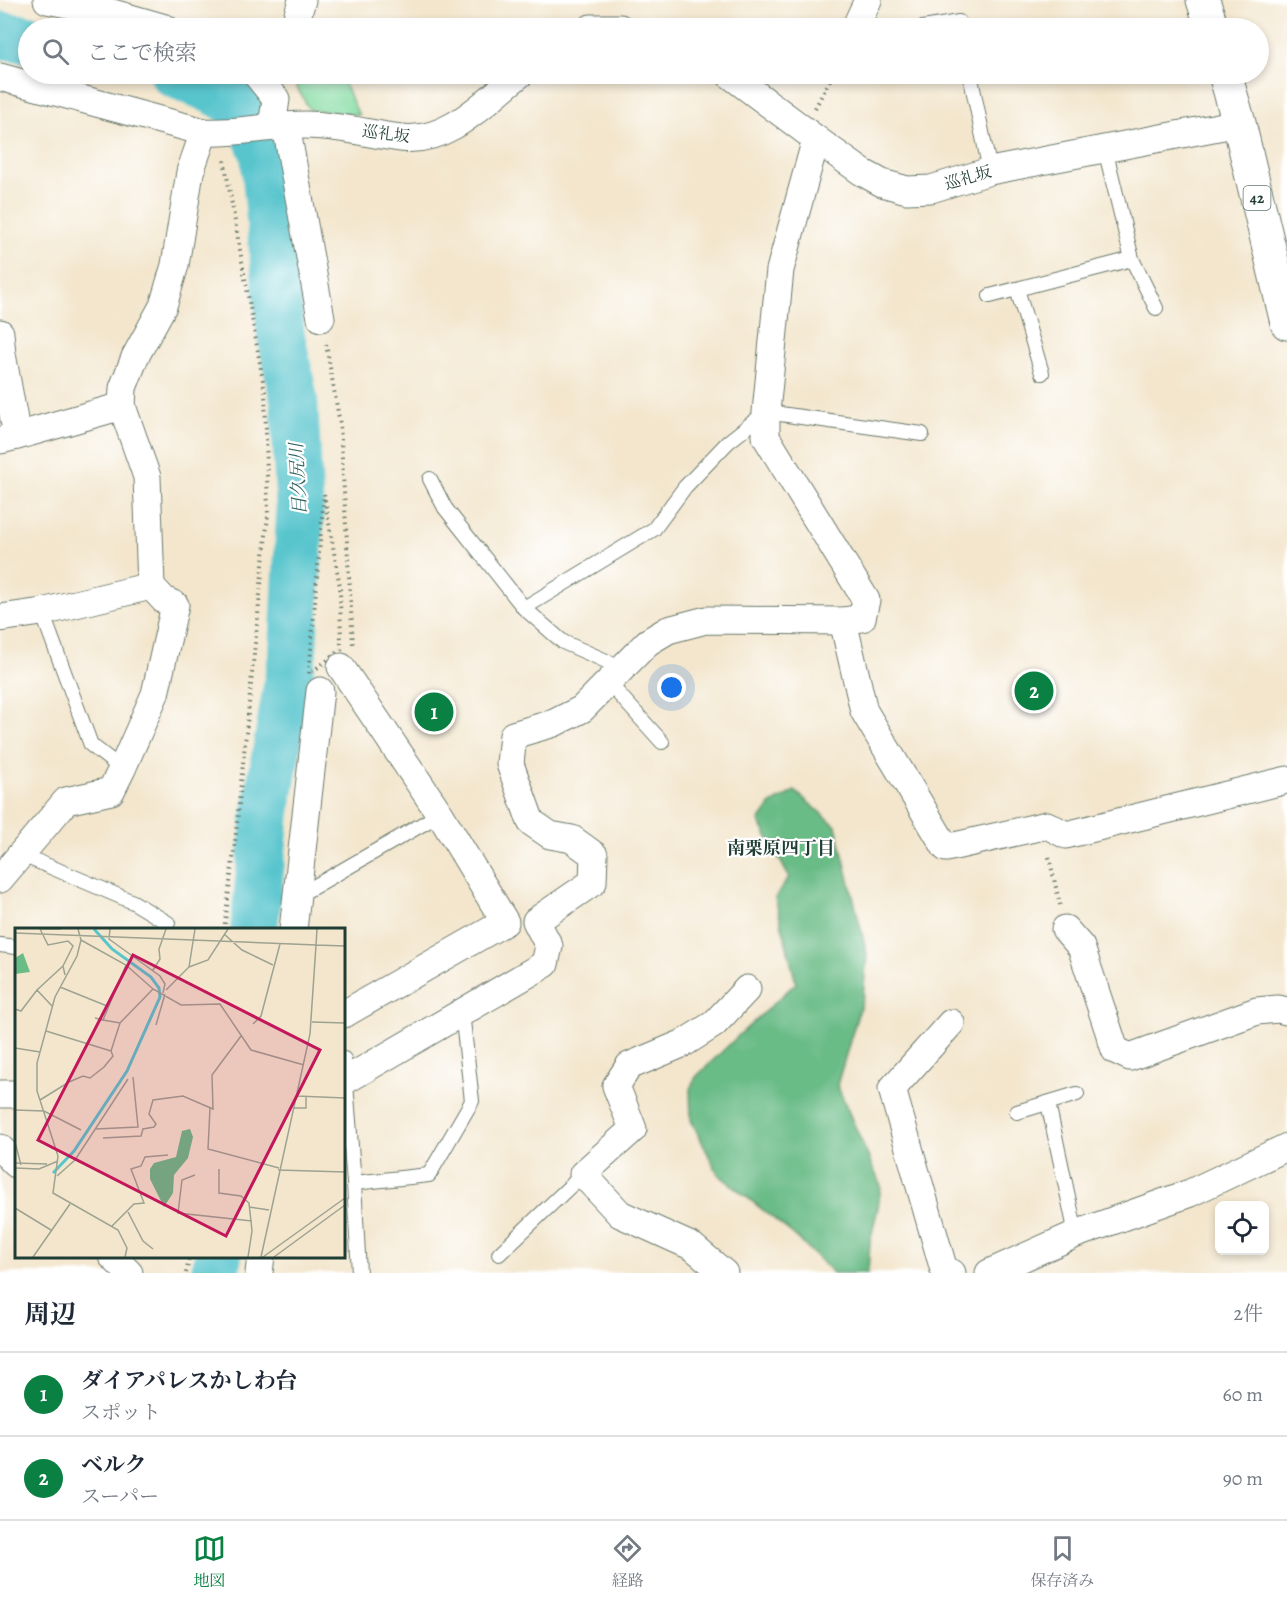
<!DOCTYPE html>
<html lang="ja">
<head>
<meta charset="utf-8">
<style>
	body { margin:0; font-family:Alegreya,"Noto Serif JP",serif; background:#f2f2f3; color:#1f2937 }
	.controls { position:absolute; right:18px; bottom:18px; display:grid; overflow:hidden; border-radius:9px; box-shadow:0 3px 9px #0003 }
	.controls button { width:54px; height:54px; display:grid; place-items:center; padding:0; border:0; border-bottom:2px solid #e0e1e3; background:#fff; color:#1f2937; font:30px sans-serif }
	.you { position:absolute; left:672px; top:688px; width:21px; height:21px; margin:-15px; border:4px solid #fff; border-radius:50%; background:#1a73e8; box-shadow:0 0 0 9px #1a73e833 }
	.badge { display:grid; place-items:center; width:39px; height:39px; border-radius:50%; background:#0b8043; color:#fff; font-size:20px; font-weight:700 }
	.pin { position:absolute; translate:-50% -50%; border:3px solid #fff; box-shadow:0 2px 6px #0006 }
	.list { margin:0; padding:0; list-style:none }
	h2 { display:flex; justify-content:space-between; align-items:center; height:78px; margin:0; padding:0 24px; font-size:26px }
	h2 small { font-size:20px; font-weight:400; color:#747a83 }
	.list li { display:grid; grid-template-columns:39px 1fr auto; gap:18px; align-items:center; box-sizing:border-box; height:84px; padding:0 24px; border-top:2px solid #e0e1e3 }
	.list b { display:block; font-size:22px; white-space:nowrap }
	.list p { margin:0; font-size:20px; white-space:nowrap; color:#747a83 }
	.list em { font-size:20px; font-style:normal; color:#747a83 }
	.icon { flex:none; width:33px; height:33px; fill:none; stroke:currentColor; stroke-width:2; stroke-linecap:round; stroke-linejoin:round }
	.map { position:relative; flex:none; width:1287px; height:1273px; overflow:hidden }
	.search { position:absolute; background:#fff; box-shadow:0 3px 9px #0003; left:18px; right:18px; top:18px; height:66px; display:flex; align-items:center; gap:15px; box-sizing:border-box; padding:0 21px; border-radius:33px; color:#747a83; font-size:22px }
	.sheet { height:246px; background:#fff }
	nav { display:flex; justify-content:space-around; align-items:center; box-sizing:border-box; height:84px; border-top:2px solid #e0e1e3; background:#fff; font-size:16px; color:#747a83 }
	nav a { display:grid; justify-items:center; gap:3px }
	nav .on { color:#0b8043 }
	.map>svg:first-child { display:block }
	.green { fill:#83dca1; stroke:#518c6a; stroke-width:1.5 }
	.forest { fill:#6abc87; stroke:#447c5e; stroke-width:1.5 }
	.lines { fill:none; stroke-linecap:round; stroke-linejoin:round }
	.river { stroke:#58c5cd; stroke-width:48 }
	.lane-casing { stroke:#69786a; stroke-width:16 }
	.street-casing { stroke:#69786a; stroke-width:29 }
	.primary-casing { stroke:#69786a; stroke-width:35 }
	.path { stroke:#69786a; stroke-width:4; stroke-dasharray:1.5 4.5; stroke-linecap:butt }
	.lane { stroke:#fff; stroke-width:14 }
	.street { stroke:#fff; stroke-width:27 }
	.primary { stroke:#fff; stroke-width:33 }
	.labels { text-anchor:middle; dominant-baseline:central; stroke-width:4.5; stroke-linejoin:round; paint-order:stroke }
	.shield { fill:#fff; stroke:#627771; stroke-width:1.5 }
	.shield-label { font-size:15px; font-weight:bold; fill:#1f3d34 }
	.street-label { font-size:16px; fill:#1f3d34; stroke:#fff }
	.water-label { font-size:18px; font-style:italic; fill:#306662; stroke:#fff }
	.neighbourhood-label { font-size:18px; font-weight:bold; fill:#1f3d34; stroke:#fff }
	.inset-river { fill:none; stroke:#58c5cd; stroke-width:3 }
	.inset-road { fill:none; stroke:#9ea290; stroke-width:1.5 }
	.view { fill:#c2185b; fill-opacity:0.15; stroke:#c2185b; stroke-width:3 }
	.inset-edge { fill:none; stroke:#1f3d34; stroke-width:3 }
</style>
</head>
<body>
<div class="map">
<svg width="1287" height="1273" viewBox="0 0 1287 1273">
	<rect width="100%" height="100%" fill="#fff"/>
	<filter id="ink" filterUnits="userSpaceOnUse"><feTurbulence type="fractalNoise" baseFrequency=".0167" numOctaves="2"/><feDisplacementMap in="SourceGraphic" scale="12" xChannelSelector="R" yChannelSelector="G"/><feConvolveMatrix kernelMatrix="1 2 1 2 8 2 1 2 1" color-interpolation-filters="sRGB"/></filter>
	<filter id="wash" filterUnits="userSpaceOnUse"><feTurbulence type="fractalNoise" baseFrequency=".008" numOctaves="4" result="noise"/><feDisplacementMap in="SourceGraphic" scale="24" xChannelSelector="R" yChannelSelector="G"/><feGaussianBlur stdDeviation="1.35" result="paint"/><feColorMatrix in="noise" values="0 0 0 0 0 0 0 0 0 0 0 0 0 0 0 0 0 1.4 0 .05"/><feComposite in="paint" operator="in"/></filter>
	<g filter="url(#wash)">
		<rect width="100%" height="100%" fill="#f3e6cd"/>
		<polygon class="green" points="300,74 339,74 359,115 310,110 296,86"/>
		<polygon class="forest" points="795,791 836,826 867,954 863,997 837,1085 881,1186 878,1207 870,1242 868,1273 833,1273 794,1235 718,1174 691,1120 690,1089 696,1077 738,1036 796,983 775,898 789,877 759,821 771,804"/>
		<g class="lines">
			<g class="river">
				<polyline points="0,35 28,39"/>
				<path d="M174 74C193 82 221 91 236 105 249 117 258 138 264 154L281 336 294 400 300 515 293 651 266 812 254 930"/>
				<polyline points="215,1273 218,1256"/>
			</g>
		</g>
	</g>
	<g filter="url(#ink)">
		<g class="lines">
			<g class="lane-casing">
				<g id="lane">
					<polyline points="923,28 959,22 961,28"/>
					<polyline points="970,74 990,171"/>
					<polyline points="1105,149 1132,259 1156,308"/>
					<polyline points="1017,289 1042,373"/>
					<polyline points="990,296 1132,259"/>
					<polyline points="430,479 445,508 524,608 563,642 622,668"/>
					<polyline points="524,608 654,529 685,487 728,442 766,412 922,434"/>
					<polyline points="42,612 91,745 122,769"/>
					<polyline points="608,682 662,742"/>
					<polyline points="20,854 133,902 168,923"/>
					<polyline points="310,889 440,814"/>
					<polyline points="0,945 16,947"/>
					<polyline points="344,1059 354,1183 359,1273"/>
					<polyline points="1048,1103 1076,1234"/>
					<polyline points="1017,1112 1077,1094"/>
					<polyline points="354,1183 429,1175 472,1101 462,1012"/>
					<polyline points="499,1254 583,1174"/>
				</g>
			</g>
			<g class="street-casing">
				<g id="street">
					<polyline points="47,0 109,12 165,28"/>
					<polyline points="294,28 302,0"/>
					<polyline points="591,28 620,28"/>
					<polyline points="855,28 868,0"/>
					<polyline points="256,74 276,99 272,127"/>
					<polyline points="729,74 816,139 862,172 882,183 907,190 931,189 990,171 1239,123"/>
					<path d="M0 77 204 132C238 134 272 125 305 125 338 125 369 134 401 138 449 144 486 100 520 74"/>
					<polyline points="286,126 321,318"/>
					<polyline points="0,333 2,354 17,436 1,440"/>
					<polyline points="17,436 122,406 123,388 135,357 163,306 175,265 190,172 204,132"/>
					<polyline points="0,618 42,612 151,586"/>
					<polyline points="843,621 864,711 946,848 1047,825 1066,835 1287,780"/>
					<polyline points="341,667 440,814 505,922 344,1014"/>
					<polyline points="0,879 66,801 111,791 122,769 155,694 175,605 164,600 151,586 147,477 122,406"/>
					<polyline points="1065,929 1081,947 1115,1050 1130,1057 1257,1011 1278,1009 1287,1011"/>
					<polyline points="293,930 320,691"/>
					<polyline points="951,1023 892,1089 944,1270 952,1273"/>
					<polyline points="346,1080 545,964 549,946 536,921 593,882 594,855 572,839 550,835 531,822 510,764 513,735 554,723 582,709 648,642 668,630 706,620 843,621 862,618 866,600 766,437 766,412 780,270 816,139"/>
					<polyline points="0,1094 16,1094"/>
					<polyline points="0,1148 16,1164"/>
					<polyline points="112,1256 129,1273"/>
					<polyline points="259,1273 261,1256"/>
					<polyline points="724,1273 693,1247 620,1214 583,1174 633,1129 616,1086 629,1066 684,1043 714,1024 747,989"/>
					<polyline points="989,1273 1076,1234 1190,1193 1287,1147"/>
				</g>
			</g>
			<g class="primary-casing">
				<g id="primary">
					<polyline points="1203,0 1212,28"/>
					<polyline points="1225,74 1239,123 1287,323"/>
				</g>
			</g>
			<g class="path">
				<polyline points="815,108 833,74"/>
				<polyline points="326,344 340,424 353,644"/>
				<polygon points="324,494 340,587 341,650 309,674"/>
				<polyline points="1049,857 1060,905"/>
				<polyline points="224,930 235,843 268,515 265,392 224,159"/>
				<polyline points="186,1273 190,1256"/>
			</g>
			<use href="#lane" class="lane"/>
			<use href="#street" class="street"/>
			<use href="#primary" class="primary"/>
		</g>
	</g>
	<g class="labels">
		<rect class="shield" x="1243.5" y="186" width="27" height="24" rx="4.5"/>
		<g class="shield-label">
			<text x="1257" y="198">42</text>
		</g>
		<g class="street-label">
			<text transform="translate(386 134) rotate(7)">巡礼坂</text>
			<text transform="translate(968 178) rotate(-16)">巡礼坂</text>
		</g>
		<g class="water-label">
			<text transform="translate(298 479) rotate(-93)">目久尻川</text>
		</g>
		<g class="neighbourhood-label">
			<text x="781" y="848">南栗原四丁目</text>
		</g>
	</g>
	<g transform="translate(15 928)">
		<rect width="330" height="330" fill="#f3e6cd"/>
		<path d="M8 25 15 44 0 46V30ZM175 201 178 209 173 230 159 247 158 265 149 279 135 251V241L139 235 161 229 167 203Z" fill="#6abc87"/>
		<path class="inset-river" d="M38 245 59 223 112 143 145 69 144 60 136 49 97 21 79 1"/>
		<path class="inset-road" d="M25 1 33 17 53 13 58 18 48 38 50 47M25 1H46M63 1 66 12 62 28 40 69 22 135V163L43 228 38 265 103 302 112 320 110 329M95 1 94 11 145 48 150 56 148 65M302 1 301 17 330 18M0 5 301 17 295 106 246 329M209 6 227 22 258 37M66 12 111 37 138 61 166 77 205 76 236 122 289 137M174 39 193 32 213 1M138 42 145 31 144 21 151 1M45 59 92 78M151 62 174 39 180 1M37 78 22 62 48 38M0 81 6 83 22 62M80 90 88 92 111 37M88 92 105 95 138 61M297 94 330 95M238 96 246 88 265 16M141 97 150 66M31 103 96 123M0 120 25 124M282 168 330 170M25 172 54 154 68 148 75 150 89 139 98 128 96 123 105 95M195 180 193 221 264 240M279 180H291V169M0 182 29 183 66 202M80 201 123 199 118 149M88 210 126 208 128 201 139 199 141 196 134 186 138 172 168 168 198 181 197 147 226 108M0 214 6 237M0 235 32 236M0 240 24 241 43 233M204 241V265L226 268 234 275 237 303 233 329M263 242 330 244M180 247 167 252 163 285 237 293M42 248 60 232 113 151M234 279 254 282M0 280 36 302M113 284 128 313 138 321M97 298 119 276 129 275 116 241 126 238 130 229 153 227M18 329 55 276M248 329 330 270M259 329 330 277"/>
		<path class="view" d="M118 27 305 122 211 308 23 212Z"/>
		<rect width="330" height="330" class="inset-edge"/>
	</g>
</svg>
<div class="controls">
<button><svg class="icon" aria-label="locate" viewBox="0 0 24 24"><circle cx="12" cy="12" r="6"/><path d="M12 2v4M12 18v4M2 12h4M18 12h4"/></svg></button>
</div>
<div class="you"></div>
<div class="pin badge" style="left:434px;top:712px">1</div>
<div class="pin badge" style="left:1034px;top:691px">2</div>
<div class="search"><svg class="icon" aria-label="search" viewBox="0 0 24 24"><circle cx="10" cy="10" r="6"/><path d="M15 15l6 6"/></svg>ここで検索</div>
</div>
<section class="sheet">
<h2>周辺<small>2件</small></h2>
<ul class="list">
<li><span class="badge">1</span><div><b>ダイアパレスかしわ台</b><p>スポット</p></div><em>60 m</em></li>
<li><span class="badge">2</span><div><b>ベルク</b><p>スーパー</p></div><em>90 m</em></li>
</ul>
</section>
<nav>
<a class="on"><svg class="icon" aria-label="map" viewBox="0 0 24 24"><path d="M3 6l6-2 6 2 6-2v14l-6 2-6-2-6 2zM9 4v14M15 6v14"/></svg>地図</a>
<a><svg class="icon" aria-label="directions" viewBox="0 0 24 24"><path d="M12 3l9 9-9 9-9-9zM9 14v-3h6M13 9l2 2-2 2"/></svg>経路</a>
<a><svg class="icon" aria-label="saved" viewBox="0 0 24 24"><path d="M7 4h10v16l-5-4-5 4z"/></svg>保存済み</a>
</nav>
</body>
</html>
